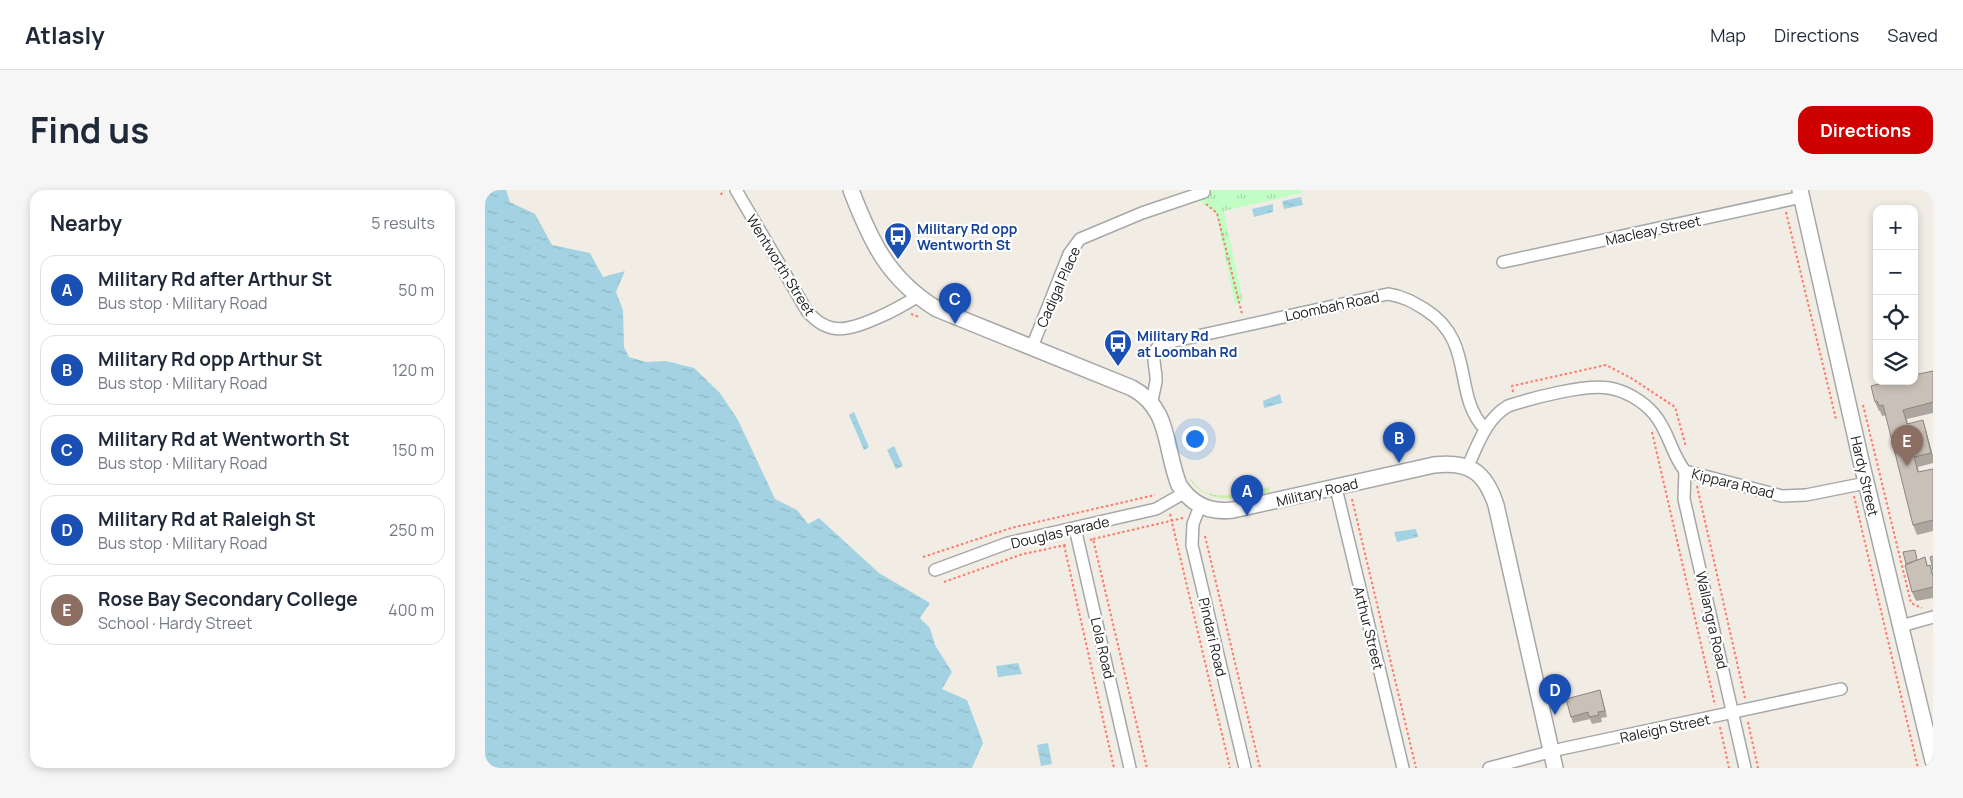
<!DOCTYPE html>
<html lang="en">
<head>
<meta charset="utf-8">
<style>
	body { margin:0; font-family:Manrope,sans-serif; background:#f6f6f7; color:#1f2937 }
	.controls { position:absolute; right:15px; top:15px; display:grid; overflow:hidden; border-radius:10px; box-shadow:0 2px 8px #0003 }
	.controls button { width:45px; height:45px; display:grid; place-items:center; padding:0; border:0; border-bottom:1px solid #e0e1e3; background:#fff; color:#1f2937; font:25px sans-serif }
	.you { position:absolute; left:709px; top:248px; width:18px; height:18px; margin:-12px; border:4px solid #fff; border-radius:50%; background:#1a73e8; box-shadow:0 0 0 8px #1a73e833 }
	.badge { display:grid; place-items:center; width:32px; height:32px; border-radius:50%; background:#cf0000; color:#fff; font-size:16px; font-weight:700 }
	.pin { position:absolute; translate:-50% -41px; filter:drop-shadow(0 1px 2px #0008) }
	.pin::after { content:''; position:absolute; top:26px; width:18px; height:15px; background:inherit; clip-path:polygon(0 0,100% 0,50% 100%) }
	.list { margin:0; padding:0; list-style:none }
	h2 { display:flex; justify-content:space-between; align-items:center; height:65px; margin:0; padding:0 20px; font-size:21px }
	h2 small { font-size:16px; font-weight:400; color:#747a83 }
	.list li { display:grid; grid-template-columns:32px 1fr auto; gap:15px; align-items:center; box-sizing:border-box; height:70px; margin:0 10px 10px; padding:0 10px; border:1px solid #e0e1e3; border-radius:15px }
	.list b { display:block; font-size:19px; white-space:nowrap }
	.list p { margin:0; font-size:16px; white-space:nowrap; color:#747a83 }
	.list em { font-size:16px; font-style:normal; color:#747a83 }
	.icon { flex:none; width:28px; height:28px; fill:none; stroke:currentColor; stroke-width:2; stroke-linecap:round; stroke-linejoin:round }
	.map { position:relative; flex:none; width:1448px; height:578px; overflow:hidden; border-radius:15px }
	header { display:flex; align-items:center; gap:30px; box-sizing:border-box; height:70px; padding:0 25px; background:#fff; border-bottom:1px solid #e0e1e3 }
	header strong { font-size:24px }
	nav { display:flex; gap:28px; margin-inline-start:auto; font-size:18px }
	.intro { display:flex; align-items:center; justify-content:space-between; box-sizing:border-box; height:120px; padding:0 30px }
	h1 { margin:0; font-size:35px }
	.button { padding:12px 22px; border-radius:15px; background:#cf0000; color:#fff; font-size:18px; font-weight:700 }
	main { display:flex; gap:30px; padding:0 30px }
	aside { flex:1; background:#fff; border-radius:15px; box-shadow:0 2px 8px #0003 }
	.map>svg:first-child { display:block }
	.grass { fill:url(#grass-tufts) }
	.park { fill:url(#park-tufts) }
	.water { fill:url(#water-ripples) }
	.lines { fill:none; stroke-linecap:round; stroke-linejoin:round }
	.minor-casing { stroke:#a7a7a7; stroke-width:14 }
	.tertiary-casing { stroke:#a7a7a7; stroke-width:18 }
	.path { stroke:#ff7868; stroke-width:2; stroke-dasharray:2.5 2.5; stroke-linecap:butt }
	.minor { stroke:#fff; stroke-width:11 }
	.tertiary { stroke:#fff; stroke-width:15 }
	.wall { fill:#ada59e }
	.shaded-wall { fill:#8d8681 }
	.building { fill:#c9c0b8; stroke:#8d8681 }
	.labels { text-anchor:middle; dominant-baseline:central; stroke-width:4.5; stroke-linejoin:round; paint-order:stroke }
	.transit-label { font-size:14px; font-weight:bold; fill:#164399; stroke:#fff; text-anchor:start }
	.street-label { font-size:14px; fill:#202020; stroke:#fff }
</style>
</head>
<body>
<header>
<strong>Atlasly</strong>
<nav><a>Map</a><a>Directions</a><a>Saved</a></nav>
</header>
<div class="intro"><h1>Find us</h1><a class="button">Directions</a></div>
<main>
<aside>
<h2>Nearby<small>5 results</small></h2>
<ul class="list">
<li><span class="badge" style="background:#1a4fb4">A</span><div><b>Military Rd after Arthur St</b><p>Bus stop · Military Road</p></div><em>50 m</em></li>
<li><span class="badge" style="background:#1a4fb4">B</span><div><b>Military Rd opp Arthur St</b><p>Bus stop · Military Road</p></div><em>120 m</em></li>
<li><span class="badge" style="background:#1a4fb4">C</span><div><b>Military Rd at Wentworth St</b><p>Bus stop · Military Road</p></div><em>150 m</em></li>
<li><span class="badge" style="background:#1a4fb4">D</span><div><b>Military Rd at Raleigh St</b><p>Bus stop · Military Road</p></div><em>250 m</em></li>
<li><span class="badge" style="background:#8d6e63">E</span><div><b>Rose Bay Secondary College</b><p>School · Hardy Street</p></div><em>400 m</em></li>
</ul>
</aside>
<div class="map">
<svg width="1448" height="578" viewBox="0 0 1448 578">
	<defs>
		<pattern id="grass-tufts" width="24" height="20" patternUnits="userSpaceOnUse" patternTransform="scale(1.25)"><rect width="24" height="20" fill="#cbefa8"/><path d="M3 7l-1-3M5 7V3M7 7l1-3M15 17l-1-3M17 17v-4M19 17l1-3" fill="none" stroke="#aecd90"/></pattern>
		<pattern id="park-tufts" width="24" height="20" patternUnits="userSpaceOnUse" patternTransform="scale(1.25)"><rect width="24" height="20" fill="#c0fec5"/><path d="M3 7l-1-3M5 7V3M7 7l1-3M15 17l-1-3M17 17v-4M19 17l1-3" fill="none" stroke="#a5d9a9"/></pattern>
		<pattern id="water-ripples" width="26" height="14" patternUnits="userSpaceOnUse" patternTransform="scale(1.25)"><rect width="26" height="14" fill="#a3d3e2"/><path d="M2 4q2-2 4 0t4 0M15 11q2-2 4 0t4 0" fill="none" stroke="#8cb5c2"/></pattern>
	</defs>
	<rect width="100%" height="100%" fill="#f1ede5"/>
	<path class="grass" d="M706 289C724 317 757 302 784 297L785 299 784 302C756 309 725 316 705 290Z"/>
	<polygon class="park" points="721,0 817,0 817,3 739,21 758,112 750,114 731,23 718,14 716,10 722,7"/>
	<g class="water">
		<polygon points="0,0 21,0 25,12 50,24 67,55 105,63 118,87 140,81 131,102 138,120 139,157 144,167 161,172 181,171 209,178 235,203 253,230 290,309 312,320 323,334 334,328 394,383 445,413 435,428 445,438 450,455 467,482 457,499 482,510 498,553 487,578 0,578"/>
		<polygon points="816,7 818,15 799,19 797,11"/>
		<polygon points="788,14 788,22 769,27 767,19"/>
		<polygon points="795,204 797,213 779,218 778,211"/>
		<polygon points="369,222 384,257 379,260 364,225"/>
		<polygon points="409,256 418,276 411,279 402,260"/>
		<polygon points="931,339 933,347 912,352 909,342"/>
		<polygon points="533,473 537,484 513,487 511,476"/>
		<polygon points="563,553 567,574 556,576 552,555"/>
	</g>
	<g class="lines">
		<g class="minor-casing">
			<g id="minor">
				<path d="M251 0 322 121C344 147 364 140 392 128 406 122 419 115 433 106"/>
				<polyline points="1018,72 1317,7"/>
				<polyline points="547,157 584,64 595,49 657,23 719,2"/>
				<path d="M667 211C668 205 670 198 671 191 672 178 663 163 676 154L903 104C918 106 928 112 941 120 991 152 967 205 1000 239"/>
				<path d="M983 276C993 254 1001 229 1023 216 1047 208 1100 194 1124 198 1141 201 1158 211 1169 224 1184 241 1186 264 1200 281L1297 306 1321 305 1381 293"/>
				<polyline points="1200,281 1199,309 1260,578"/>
				<polyline points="851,298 918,578"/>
				<polyline points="715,316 708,334 707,355 760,578"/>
				<polyline points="590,338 645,578"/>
				<polyline points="450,380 523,353 671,319 699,303"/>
				<polyline points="1416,436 1448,427"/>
				<polyline points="1004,578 1076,559 1356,499"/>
			</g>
		</g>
		<g class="tertiary-casing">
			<g id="tertiary">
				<path d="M366 0C386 52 403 89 452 119L647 198C686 219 679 257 694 295 707 315 725 323 748 320L949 275C985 271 1000 282 1011 315L1070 578"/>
				<polyline points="1315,0 1376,271 1448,571"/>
			</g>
		</g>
		<g class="path">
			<polyline points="236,5 238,0"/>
			<polyline points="721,14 732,23 757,124"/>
			<polyline points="1301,22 1351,229"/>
			<polyline points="426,124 434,127"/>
			<polyline points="1028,202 1027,196 1121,175 1146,188 1190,217 1201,257"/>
			<polyline points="1378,215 1426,413 1437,418"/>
			<polyline points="1167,242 1230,515"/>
			<polyline points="1212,296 1260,508"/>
			<polyline points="1369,306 1433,578"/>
			<polyline points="867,309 931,578"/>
			<polyline points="685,324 745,578"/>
			<polyline points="720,346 775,578"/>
			<polyline points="608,349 698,328"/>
			<polyline points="605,350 608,349 662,578"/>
			<polyline points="579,355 629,578"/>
			<polyline points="438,367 526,338 670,305"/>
			<polyline points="459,392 538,364 581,355"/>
			<polyline points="1263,532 1273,578"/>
			<polyline points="1235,537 1244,578"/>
		</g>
		<use href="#minor" class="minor"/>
		<use href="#tertiary" class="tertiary"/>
	</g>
	<g class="wall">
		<polygon points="1448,181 1448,223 1422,229 1423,234 1441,240 1448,266 1448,273 1433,277 1434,282 1448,279 1448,341 1432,345 1428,335 1401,225 1397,226 1395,221 1394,221 1390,212"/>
		<polygon points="1431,363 1432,370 1440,367 1443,376 1445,375 1448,382 1448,408 1431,411 1427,402 1421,374"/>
		<polygon points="1115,500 1122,527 1116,528 1117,532 1107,534 1105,529 1088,533 1086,527"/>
	</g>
	<g class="shaded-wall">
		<polygon points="1438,230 1441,240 1448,268 1446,263"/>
		<polygon points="1115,500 1117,507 1122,527 1120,521"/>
	</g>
	<g class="building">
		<polygon points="1448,181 1448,212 1418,220 1422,234 1438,230 1446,263 1429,267 1433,282 1448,279 1448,330 1428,335 1398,215 1394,216 1392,211 1390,212 1386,196 1405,191 1429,191 1429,185"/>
		<polygon points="1430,360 1432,370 1421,374 1418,362"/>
		<polygon points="1448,366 1448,380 1445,367"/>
		<polygon points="1440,367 1442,376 1445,375 1448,387 1448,397 1427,402 1420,375"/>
		<polygon points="1115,500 1120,521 1113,522 1114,525 1104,527 1103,522 1086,527 1081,509"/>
	</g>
	<defs>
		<g id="bus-pin" transform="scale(1.4375)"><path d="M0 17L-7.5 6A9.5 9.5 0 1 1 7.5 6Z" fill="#1a4fb4" stroke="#fff"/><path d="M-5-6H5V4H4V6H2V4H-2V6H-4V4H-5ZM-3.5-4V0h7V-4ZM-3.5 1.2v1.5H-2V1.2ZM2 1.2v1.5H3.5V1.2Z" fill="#fff"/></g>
	</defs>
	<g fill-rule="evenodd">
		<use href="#bus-pin" x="413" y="46"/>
		<use href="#bus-pin" x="633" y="153"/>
	</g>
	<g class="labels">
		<g class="transit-label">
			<text x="432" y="38">Military Rd opp<tspan x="432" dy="16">Wentworth St</tspan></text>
			<text x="652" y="145">Military Rd<tspan x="652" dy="16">at Loombah Rd</tspan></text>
		</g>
		<g class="street-label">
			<text transform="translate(1168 40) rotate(-12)">Macleay Street</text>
			<text transform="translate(296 75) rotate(58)">Wentworth Street</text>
			<text transform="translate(573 97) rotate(-66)">Cadigal Place</text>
			<text transform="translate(847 116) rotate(-12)">Loombah Road</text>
			<text transform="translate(1380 286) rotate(77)">Hardy Street</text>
			<text transform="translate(1248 293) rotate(14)">Kippara Road</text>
			<text transform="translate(832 302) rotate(-13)">Military Road</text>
			<text transform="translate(575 342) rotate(-13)">Douglas Parade</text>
			<text transform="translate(1227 430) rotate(77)">Wallangra Road</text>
			<text transform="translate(884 438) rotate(76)">Arthur Street</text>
			<text transform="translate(728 447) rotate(77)">Pindari Road</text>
			<text transform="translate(618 458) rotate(77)">Lola Road</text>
			<text transform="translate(1180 538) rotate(-12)">Raleigh Street</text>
		</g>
	</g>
</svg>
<div class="controls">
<button>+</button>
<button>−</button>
<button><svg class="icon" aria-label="locate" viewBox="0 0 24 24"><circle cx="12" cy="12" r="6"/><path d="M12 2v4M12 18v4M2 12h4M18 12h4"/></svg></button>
<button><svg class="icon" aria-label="layers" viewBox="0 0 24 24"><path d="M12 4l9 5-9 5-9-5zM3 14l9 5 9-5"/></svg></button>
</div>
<div class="you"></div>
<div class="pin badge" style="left:762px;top:326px;background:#1a4fb4">A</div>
<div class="pin badge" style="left:914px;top:273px;background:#1a4fb4">B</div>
<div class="pin badge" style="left:470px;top:134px;background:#1a4fb4">C</div>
<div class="pin badge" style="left:1070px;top:525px;background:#1a4fb4">D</div>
<div class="pin badge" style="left:1422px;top:276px;background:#8d6e63">E</div>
</div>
</main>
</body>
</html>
